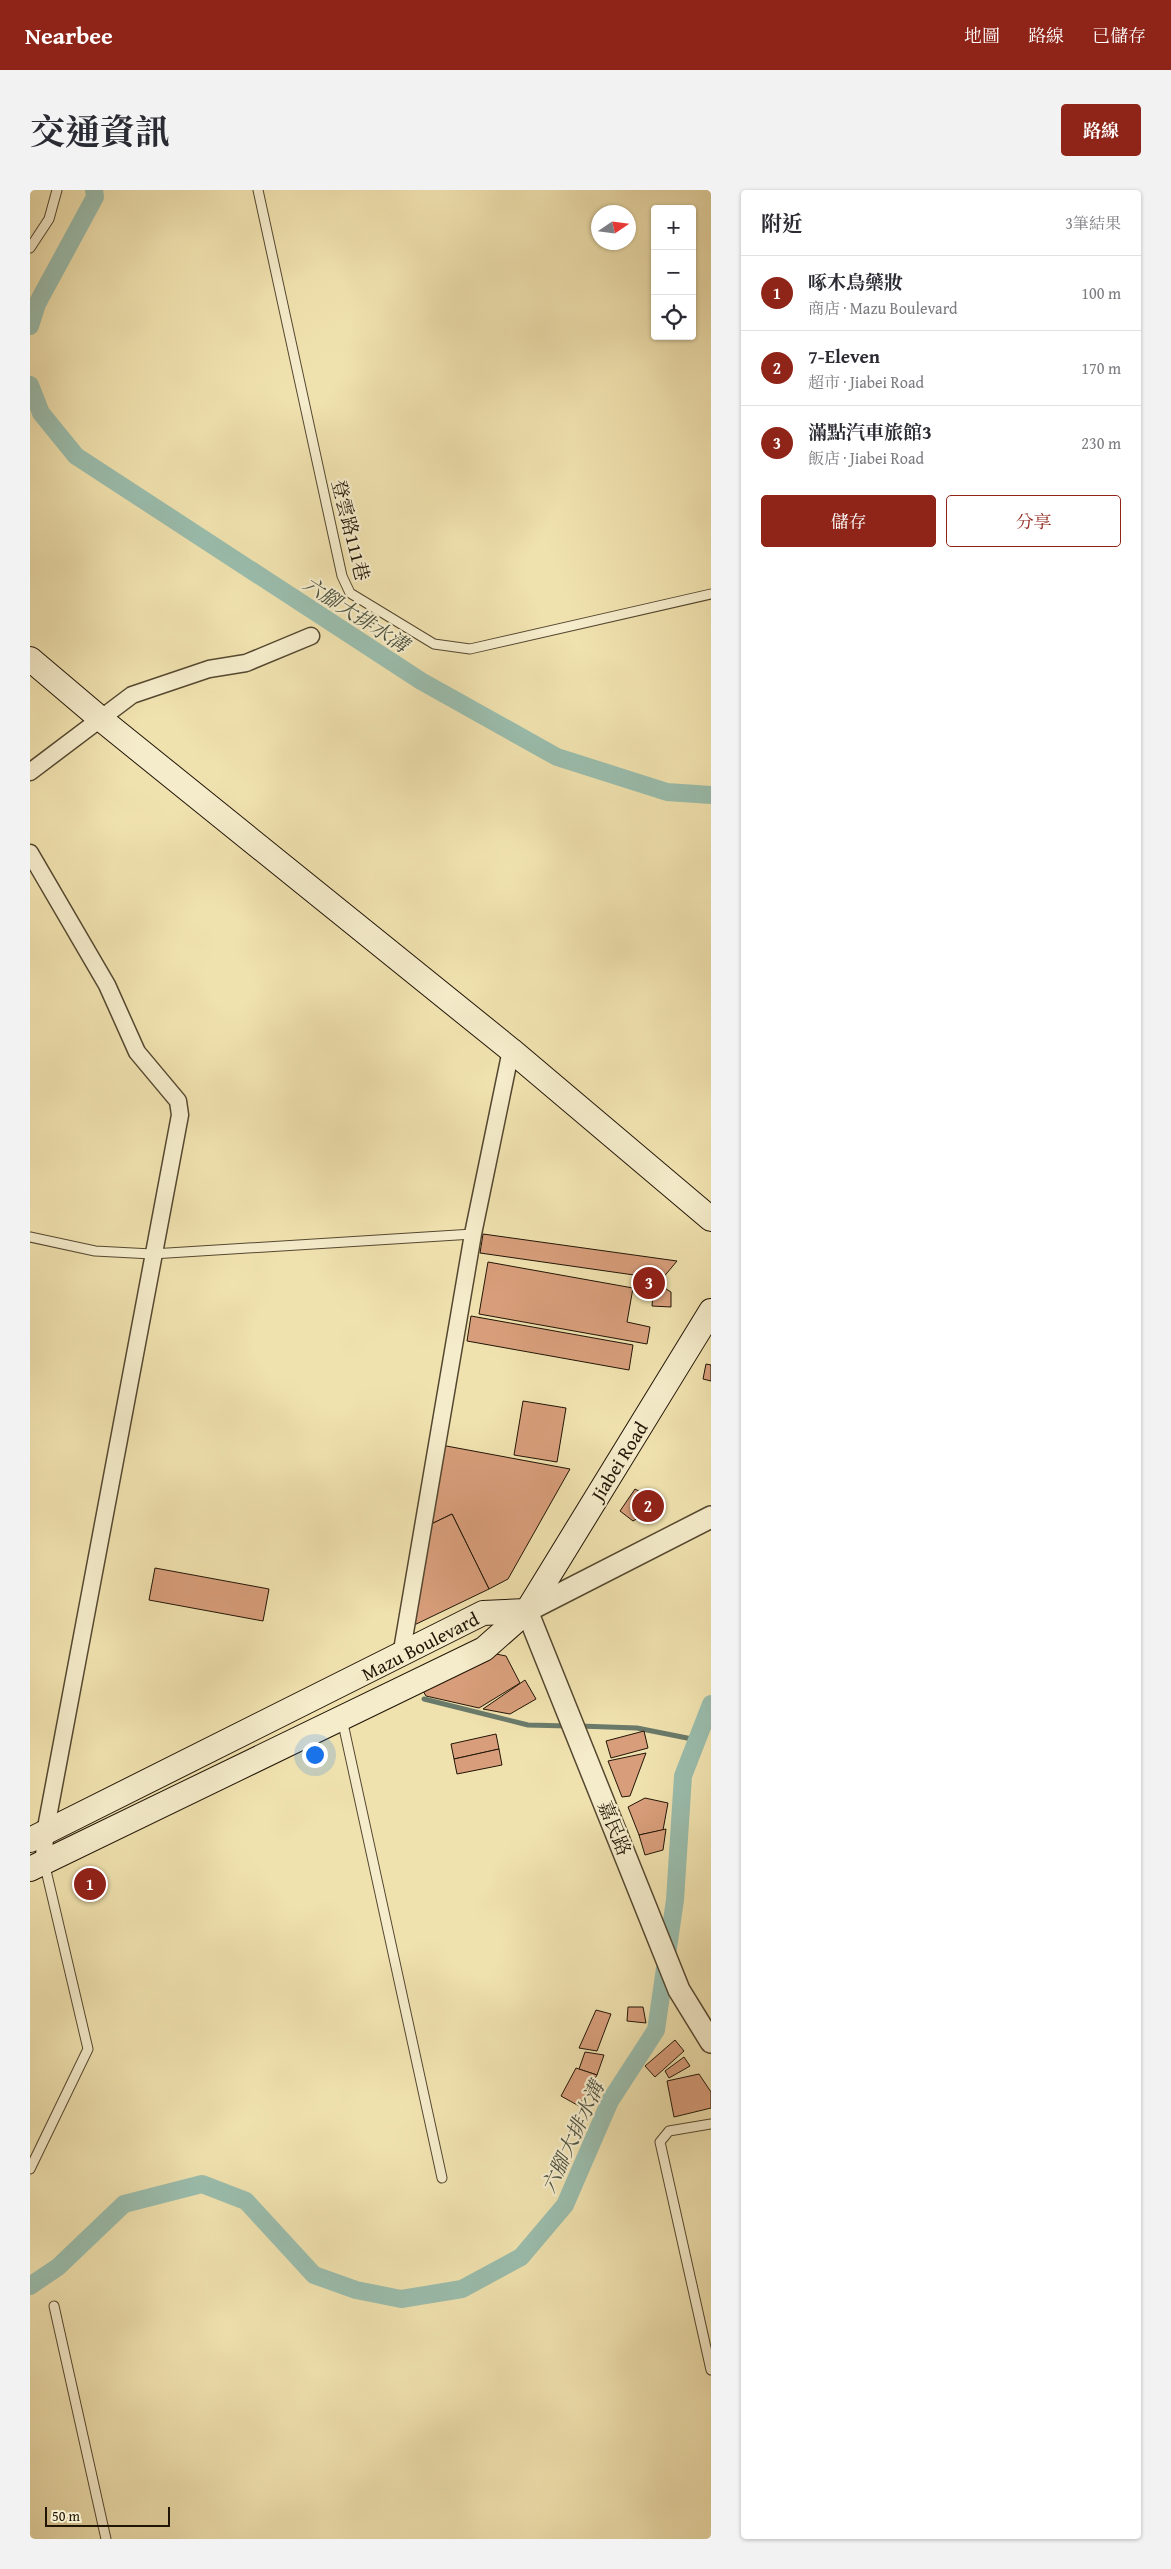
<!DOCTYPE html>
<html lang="zh-TW">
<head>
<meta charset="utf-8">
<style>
	body { margin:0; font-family:"Gentium Book Plus","Noto Serif TC",serif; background:#f2f2f3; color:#2b2b33 }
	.controls { position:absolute; right:15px; top:15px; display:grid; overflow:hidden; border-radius:5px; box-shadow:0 1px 4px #0004 }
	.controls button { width:45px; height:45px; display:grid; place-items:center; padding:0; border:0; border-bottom:1px solid #e1e1e2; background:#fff; color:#2b2b33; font:25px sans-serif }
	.compass { position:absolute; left:561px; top:15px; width:45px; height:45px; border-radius:50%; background:#fff; box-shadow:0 1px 4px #0004; rotate:77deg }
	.scale { position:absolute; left:15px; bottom:12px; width:125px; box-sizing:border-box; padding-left:5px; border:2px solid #211506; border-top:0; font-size:14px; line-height:18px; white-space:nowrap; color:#211506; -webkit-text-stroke:4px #f5eccb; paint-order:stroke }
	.you { position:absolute; left:284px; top:1564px; width:18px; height:18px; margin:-12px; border:4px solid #fff; border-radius:50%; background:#1a73e8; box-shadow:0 0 0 8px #1a73e833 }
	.badge { display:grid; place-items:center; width:32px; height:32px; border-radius:50%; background:#8f2418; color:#fff; font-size:16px; font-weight:700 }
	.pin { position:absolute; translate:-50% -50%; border:2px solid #fff; box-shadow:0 1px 5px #0006 }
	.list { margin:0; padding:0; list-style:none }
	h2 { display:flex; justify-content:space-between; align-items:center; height:65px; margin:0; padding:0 20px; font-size:21px }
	h2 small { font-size:16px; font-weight:400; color:#7c7c81 }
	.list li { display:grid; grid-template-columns:32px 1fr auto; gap:15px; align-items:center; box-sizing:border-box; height:75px; padding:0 20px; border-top:1px solid #e1e1e2 }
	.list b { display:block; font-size:19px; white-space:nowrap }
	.list p { margin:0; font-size:16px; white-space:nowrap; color:#7c7c81 }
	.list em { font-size:16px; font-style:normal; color:#7c7c81 }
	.actions { display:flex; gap:10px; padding:15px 20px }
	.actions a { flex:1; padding:11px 0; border:1px solid #8f2418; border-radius:5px; text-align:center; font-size:18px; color:#8f2418 }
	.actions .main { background:#8f2418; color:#fff }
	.icon { flex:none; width:28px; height:28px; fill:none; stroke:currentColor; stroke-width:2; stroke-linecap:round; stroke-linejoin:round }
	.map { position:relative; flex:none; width:681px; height:2349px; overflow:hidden; border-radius:5px }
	header { display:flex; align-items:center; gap:30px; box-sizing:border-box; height:70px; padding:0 25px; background:#8f2418; color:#fff }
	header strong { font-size:24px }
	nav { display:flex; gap:28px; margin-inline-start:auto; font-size:18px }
	.intro { display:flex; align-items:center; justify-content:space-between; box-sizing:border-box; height:120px; padding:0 30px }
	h1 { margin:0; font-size:35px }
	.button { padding:12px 22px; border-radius:5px; background:#8f2418; color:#fff; font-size:18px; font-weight:700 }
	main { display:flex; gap:30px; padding:0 30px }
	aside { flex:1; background:#fff; border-radius:5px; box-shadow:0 1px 4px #0004 }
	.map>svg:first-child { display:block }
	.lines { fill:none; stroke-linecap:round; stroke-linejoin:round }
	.stream { stroke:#6a7a6a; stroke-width:5 }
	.canal { stroke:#9abdad; stroke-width:18 }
	.building { fill:#d89e7b; stroke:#211506 }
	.service-casing { stroke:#554830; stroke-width:11 }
	.minor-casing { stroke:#554830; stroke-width:19 }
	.tertiary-casing { stroke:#554830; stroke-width:24 }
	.secondary-casing { stroke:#211506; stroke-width:26 }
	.service { stroke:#f5eccb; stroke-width:9 }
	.minor { stroke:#f5eccb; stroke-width:16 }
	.tertiary { stroke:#f5eccb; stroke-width:21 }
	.secondary { stroke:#f5eccb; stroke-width:24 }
	.labels { text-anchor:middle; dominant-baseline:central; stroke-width:4.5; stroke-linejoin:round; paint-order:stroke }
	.street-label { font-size:19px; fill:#211506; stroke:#f5eccb }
	.water-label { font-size:20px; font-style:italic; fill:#4b5040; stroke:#f5eccb }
</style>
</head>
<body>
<header>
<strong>Nearbee</strong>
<nav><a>地圖</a><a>路線</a><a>已儲存</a></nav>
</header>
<div class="intro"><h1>交通資訊</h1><a class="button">路線</a></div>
<main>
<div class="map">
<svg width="681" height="2349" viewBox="0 0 681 2349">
	<rect width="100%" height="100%" fill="#f0e2af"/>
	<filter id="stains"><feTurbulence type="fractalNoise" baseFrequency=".004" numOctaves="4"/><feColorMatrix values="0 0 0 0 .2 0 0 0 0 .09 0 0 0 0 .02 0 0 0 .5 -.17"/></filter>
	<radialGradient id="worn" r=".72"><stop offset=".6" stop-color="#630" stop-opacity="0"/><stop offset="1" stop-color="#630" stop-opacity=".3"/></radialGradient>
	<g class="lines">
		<g class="stream">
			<polyline points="394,1509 498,1535 538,1536"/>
			<polyline points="549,1536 607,1538 667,1550"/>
		</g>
		<g class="canal">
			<polyline points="0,136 7,114 65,7 64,0"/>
			<polyline points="0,195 11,223 46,266 391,491 527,567 637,602 681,605"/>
			<polyline points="0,2096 28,2077 94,2014 172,1994 216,2011 284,2085 326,2100 371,2109 432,2099 491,2067 535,2015 580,1911 626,1840 645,1710 653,1586 681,1514"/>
		</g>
	</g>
	<g class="building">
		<polygon points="453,1044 647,1071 632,1089 450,1063"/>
		<polygon points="458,1072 603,1098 597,1132 620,1137 617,1154 449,1124"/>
		<polygon points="628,1094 641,1102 641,1117 622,1116 624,1095"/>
		<polygon points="441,1126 603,1155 599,1180 437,1151"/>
		<polygon points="676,1174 681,1175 681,1191 673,1189"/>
		<polygon points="493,1211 536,1218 527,1272 484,1265"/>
		<polygon points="411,1255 540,1279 478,1389 459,1399 422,1324 395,1337"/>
		<polygon points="605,1299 633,1314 603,1331 590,1321"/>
		<polygon points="422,1324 459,1399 378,1438 395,1337"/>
		<polygon points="125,1378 239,1399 233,1431 119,1410"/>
		<polygon points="466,1464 476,1466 490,1493 449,1518 396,1506 393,1501"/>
		<polygon points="495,1490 506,1509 480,1524 453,1519"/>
		<polygon points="614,1541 618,1558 581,1568 576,1551"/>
		<polygon points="466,1544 469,1559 424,1569 421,1554"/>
		<polygon points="469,1559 472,1575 427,1584 424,1569"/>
		<polygon points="616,1563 600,1606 592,1607 578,1571"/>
		<polygon points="615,1608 638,1613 633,1640 609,1645 598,1617"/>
		<polygon points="636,1639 633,1660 615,1665 609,1645"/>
		<polygon points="598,1817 613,1817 616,1833 597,1831"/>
		<polygon points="566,1820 581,1824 567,1861 549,1858"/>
		<polygon points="645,1850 654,1861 625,1887 615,1876"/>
		<polygon points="555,1862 574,1865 567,1885 549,1879"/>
		<polygon points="654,1867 660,1876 639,1888 635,1881"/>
		<polygon points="546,1878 567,1885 549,1916 531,1906"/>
		<polygon points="669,1884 681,1902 681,1918 644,1927 637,1891"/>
	</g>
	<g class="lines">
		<g class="service-casing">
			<g id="service">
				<polyline points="228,0 312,386 320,403 404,454 440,459 681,404"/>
				<polyline points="0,58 19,29 27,0"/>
				<polyline points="0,1047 65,1061 122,1064 443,1044"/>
				<polyline points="312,1529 412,1988"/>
				<polyline points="681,1934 639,1941 630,1952 681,2180"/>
				<polyline points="0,1979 58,1859 14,1672"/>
				<polyline points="24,2116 76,2349"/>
			</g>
		</g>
		<g class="minor-casing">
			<g id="minor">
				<polyline points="0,582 102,505 179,479 216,473 281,446"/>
				<polyline points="0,663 77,795 107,862 148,911 150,925 15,1643 14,1672"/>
				<polyline points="371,1466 443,1044 481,860"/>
			</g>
		</g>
		<g class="tertiary-casing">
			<polyline id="tertiary" points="681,1327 497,1421 649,1800 681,1852"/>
		</g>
		<g class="secondary-casing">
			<g id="secondary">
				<polyline points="0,469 72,530 481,860 681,1029"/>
				<polyline points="0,1650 453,1423 497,1421"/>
				<polyline points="0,1679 454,1459 497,1421 681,1121"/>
			</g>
		</g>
		<use href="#service" class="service"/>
		<use href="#minor" class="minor"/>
		<use href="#tertiary" class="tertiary"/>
		<use href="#secondary" class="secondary"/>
	</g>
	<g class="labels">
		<g class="street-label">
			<text transform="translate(321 340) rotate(76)">登雲路111巷</text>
			<text transform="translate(589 1271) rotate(-58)">Jiabei Road</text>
			<text transform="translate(390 1456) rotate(-27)">Mazu Boulevard</text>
			<text transform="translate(585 1638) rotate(68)">嘉民路</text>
		</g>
		<g class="water-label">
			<text transform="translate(326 424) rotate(33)">六腳大排水溝</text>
			<text transform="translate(542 1947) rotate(-65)">六腳大排水溝</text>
		</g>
	</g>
	<rect width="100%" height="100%" filter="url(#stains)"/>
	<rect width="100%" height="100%" fill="url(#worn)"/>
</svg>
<div class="controls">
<button>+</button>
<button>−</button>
<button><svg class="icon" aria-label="locate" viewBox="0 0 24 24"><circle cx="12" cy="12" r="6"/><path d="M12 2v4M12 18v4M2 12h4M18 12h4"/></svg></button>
</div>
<svg class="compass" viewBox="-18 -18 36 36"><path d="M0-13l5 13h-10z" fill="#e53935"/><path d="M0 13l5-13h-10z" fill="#7c7c81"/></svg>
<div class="scale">50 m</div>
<div class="you"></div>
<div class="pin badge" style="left:60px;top:1694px">1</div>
<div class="pin badge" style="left:618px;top:1316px">2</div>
<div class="pin badge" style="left:619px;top:1093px">3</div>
</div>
<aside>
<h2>附近<small>3筆結果</small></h2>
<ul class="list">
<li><span class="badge">1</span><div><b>啄木鳥藥妝</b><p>商店 · Mazu Boulevard</p></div><em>100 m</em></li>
<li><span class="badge">2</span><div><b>7-Eleven</b><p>超市 · Jiabei Road</p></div><em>170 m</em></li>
<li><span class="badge">3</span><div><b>滿點汽車旅館3</b><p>飯店 · Jiabei Road</p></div><em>230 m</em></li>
</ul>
<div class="actions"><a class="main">儲存</a><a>分享</a></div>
</aside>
</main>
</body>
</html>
